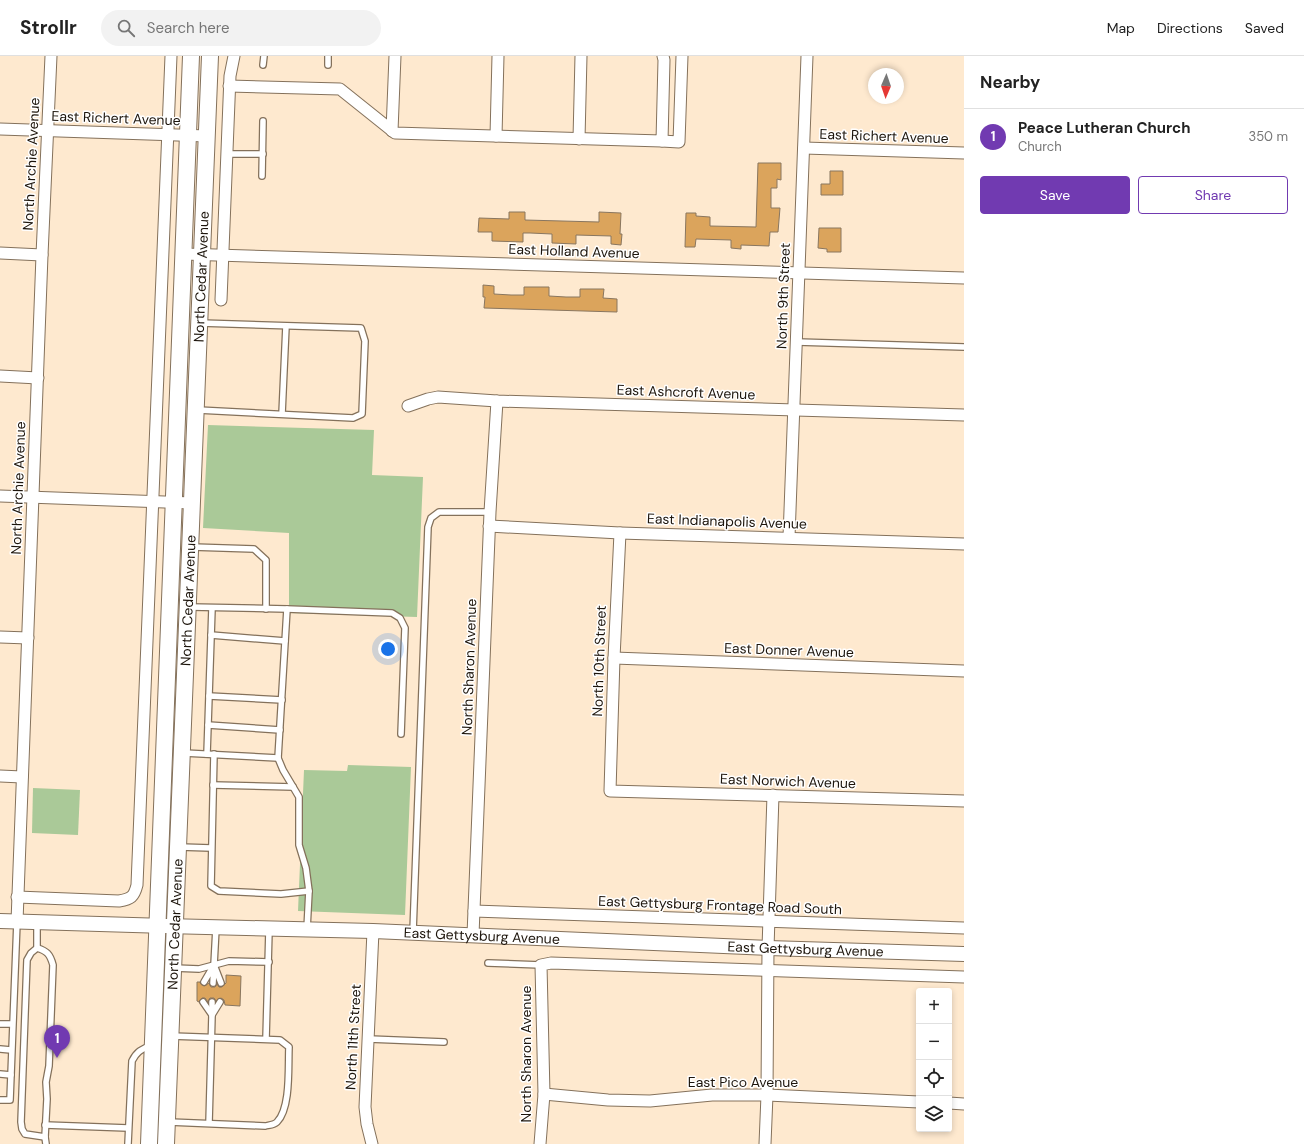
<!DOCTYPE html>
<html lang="en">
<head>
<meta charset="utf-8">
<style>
	body { margin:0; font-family:"DM Sans",sans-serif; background:#f2f2f2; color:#222 }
	.controls { position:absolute; right:12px; bottom:12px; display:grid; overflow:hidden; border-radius:4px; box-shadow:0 2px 6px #0003 }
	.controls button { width:36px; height:36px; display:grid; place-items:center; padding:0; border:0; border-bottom:1px solid #e0e0e0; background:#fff; color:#222; font:20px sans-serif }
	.compass { position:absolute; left:868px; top:12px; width:36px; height:36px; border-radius:50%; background:#fff; box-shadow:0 2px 6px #0003; rotate:182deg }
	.you { position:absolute; left:388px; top:593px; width:14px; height:14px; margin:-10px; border:3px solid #fff; border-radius:50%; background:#1a73e8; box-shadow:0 0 0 6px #1a73e833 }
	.badge { display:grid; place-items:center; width:26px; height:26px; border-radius:50%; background:#713ab1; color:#fff; font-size:13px; font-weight:700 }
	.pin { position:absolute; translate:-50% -33px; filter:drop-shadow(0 1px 2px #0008) }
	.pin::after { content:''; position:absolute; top:21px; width:14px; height:12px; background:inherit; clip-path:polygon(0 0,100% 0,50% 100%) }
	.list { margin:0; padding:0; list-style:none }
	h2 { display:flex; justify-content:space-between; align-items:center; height:52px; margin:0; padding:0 16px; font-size:17px }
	h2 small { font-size:13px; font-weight:400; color:#767676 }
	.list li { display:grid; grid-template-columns:26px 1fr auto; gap:12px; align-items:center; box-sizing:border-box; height:56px; padding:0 16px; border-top:1px solid #e0e0e0 }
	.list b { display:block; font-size:15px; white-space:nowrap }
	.list p { margin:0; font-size:13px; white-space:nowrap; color:#767676 }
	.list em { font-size:13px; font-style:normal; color:#767676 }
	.actions { display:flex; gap:8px; padding:12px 16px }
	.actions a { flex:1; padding:9px 0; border:1px solid #713ab1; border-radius:4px; text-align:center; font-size:14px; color:#713ab1 }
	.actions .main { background:#713ab1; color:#fff }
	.icon { flex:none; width:22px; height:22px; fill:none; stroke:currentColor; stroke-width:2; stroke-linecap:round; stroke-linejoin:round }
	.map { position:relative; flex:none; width:964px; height:1088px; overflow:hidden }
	header { display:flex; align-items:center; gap:24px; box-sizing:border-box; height:56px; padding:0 20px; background:#fff; border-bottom:1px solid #e0e0e0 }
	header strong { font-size:19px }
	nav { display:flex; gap:22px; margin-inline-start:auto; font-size:14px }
	.search { width:280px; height:36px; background:#f2f2f2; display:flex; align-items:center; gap:10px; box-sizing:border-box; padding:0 14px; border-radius:22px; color:#767676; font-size:15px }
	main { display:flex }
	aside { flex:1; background:#fff }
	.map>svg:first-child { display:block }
	.green { fill:#aac998 }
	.building { fill:#dba45c; stroke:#89765f }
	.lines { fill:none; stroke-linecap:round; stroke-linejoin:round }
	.service-casing { stroke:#84715b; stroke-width:8 }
	.minor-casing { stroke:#84715b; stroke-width:13 }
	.tertiary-casing { stroke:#84715b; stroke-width:16 }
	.secondary-casing { stroke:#84715b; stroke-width:18 }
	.service { stroke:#fff; stroke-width:5.5 }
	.minor { stroke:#fff; stroke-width:11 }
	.tertiary { stroke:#fff; stroke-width:14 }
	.secondary { stroke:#fff; stroke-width:16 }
	.labels { text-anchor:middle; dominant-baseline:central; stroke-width:3; stroke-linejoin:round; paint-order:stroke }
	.street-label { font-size:14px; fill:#1d150c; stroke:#fff }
</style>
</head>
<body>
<header>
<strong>Strollr</strong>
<div class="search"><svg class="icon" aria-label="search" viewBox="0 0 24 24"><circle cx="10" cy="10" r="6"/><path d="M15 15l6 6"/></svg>Search here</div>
<nav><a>Map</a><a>Directions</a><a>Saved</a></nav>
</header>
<main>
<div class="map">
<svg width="964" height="1088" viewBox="0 0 964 1088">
	<rect width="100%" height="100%" fill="#fee9cf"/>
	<g class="green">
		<polygon points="208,369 374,374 372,419 423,421 417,561 289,557 289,477 203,472"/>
		<polygon points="348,709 411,711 405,859 298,855 304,714 347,715"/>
		<polygon points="33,732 80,734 78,779 32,777"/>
	</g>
	<g class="building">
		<polygon points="758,107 781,107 781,124 777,123 777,132 771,132 771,152 780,152 778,176 770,176 769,190 741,189 741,193 731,192 731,184 696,183 695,191 685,191 686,157 696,157 696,160 710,161 710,170 756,171"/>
		<polygon points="830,115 843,115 843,139 821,139 821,128 830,128"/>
		<polygon points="509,156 525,156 525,164 599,166 599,156 621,157 620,178 622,178 621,189 611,188 611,180 576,179 576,188 552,187 552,178 530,177 523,177 523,186 492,185 492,176 478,176 479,162 509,163"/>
		<polygon points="819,172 841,172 841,196 827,196 827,193 818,192"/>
		<polygon points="483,229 494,230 494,238 511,239 524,239 524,231 549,231 549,240 566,241 580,241 580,233 604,233 603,242 617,243 617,256 484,252 485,241 483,241"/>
		<polygon points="226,919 241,920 240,950 225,949 224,944 221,942 216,945 214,942 210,942 208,946 205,942 202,942 199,946 197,945 197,926 200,926 201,928 204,930 206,929 209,927 211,931 215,931 217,928 219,931 222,931 226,927"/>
	</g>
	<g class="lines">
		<g class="service-casing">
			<g id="service">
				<polyline points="263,9 264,0"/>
				<polyline points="328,9 328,0"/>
				<polyline points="227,98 263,98"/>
				<polyline points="262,120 263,65"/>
				<polyline points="797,286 964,291"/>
				<polyline points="198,354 353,362 362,358 365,285 361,272 200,267"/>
				<polyline points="282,358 286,270"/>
				<polyline points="192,491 254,493 266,504 266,553"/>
				<polyline points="190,551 287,553 392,557 400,562 405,572 401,678"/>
				<polyline points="287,553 278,702 283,714 299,741 299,789 306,812 309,835 307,873"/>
				<polyline points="211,579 285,585"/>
				<polyline points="209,640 282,644"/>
				<polyline points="208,669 280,674"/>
				<polyline points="184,697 278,702"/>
				<polyline points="207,698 212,552"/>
				<polyline points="214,698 211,830 219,835 281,838 309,835"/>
				<polyline points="213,729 293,731"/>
				<polyline points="180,791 211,792"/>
				<polyline points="37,867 37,892 31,897 27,904 21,1066 22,1073 25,1078 45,1081"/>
				<polyline points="216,872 214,909 221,927"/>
				<polyline points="413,876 428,471 431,462 439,456 490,456"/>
				<path d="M37 892C47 895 50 898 53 909L49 1010 46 1026 47 1043 45 1081 46 1088"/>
				<polyline points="488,907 541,909"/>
				<polyline points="174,912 199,913 229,905 269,906"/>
				<polyline points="204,926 214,909 213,927"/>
				<polyline points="203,946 212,959 209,1067"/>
				<polyline points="212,946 212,959 220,946"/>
				<polyline points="0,968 12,968"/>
				<polyline points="266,983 269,874"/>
				<polyline points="369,983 444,986"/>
				<polyline points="0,993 11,994"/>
				<polyline points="0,1018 11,1019"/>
				<polyline points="0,1044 10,1044 17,866"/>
				<path d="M169 1066 265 1070C269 1069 274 1069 277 1066 291 1052 288 1011 289 991L280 984 171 980"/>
				<polyline points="45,1069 128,1072"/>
				<path d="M128 1088 132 1005C137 995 141 994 151 989"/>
			</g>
		</g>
		<g class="minor-casing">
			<g id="minor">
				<polyline points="229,30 340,33 395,77 662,85 664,4 663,0"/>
				<polyline points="0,73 207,80"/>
				<polyline points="392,75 395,0"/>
				<polyline points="496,80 498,0"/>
				<polyline points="579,83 581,0"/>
				<polyline points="662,85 679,86 682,0"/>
				<polyline points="804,92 964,97"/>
				<polyline points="0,197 42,199"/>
				<polyline points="184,198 964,222"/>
				<polyline points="221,244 230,20 234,0"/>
				<polyline points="0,320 38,322"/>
				<polyline points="408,350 428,343 438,341 497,345 964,359"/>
				<polyline points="0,440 192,447"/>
				<polyline points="489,470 620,477 964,488"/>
				<polyline points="620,477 614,602 610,735 964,745"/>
				<polyline points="789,481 807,0"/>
				<polyline points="0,581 28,582"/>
				<polyline points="614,602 964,615"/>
				<polyline points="0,720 22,721"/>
				<path d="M17 841 119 845C131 843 134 841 137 829L171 0"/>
				<polyline points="474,855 964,872"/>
				<polyline points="17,866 42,199 51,0"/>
				<polyline points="473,879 490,456 497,345"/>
				<polyline points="544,1038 608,1044 650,1045 712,1039 767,1039 919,1046"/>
				<polyline points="949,1047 964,1048"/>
				<polyline points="372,1088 367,1068 365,1051 373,875"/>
				<polyline points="540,1088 544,1038 541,909 551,907 964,921"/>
				<polyline points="765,1088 767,1039 768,892 773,739"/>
			</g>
		</g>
		<g class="tertiary-casing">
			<g id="tertiary">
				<path id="s1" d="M0 865 166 870 373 875 768 892 964 898"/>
			</g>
		</g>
		<g class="secondary-casing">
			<g id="secondary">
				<polyline points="149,1088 191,0"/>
				<path id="s2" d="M166 1088 210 0"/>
			</g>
		</g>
		<use href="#service" class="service"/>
		<use href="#minor" class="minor"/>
		<use href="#tertiary" class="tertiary"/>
		<use href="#secondary" class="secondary"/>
	</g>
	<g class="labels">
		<g class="street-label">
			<text transform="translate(116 62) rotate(2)">East Richert Avenue</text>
			<text transform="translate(884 80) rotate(2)">East Richert Avenue</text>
			<text transform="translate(31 108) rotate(-87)">North Archie Avenue</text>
			<text transform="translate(574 195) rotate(2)">East Holland Avenue</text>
			<text stroke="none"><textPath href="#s2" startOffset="868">North Cedar Avenue</textPath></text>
			<text transform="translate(783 240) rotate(-88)">North 9th Street</text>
			<text transform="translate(686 336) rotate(2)">East Ashcroft Avenue</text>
			<text transform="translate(18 432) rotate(-88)">North Archie Avenue</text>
			<text transform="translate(727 465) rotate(2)">East Indianapolis Avenue</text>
			<text stroke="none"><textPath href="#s2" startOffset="544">North Cedar Avenue</textPath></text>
			<text transform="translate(789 594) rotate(2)">East Donner Avenue</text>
			<text transform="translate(599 605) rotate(-88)">North 10th Street</text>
			<text transform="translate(469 611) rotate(-88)">North Sharon Avenue</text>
			<text transform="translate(788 725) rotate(2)">East Norwich Avenue</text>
			<text transform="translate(720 849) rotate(2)">East Gettysburg Frontage Road South</text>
			<text stroke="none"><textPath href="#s2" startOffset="220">North Cedar Avenue</textPath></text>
			<text stroke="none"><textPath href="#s1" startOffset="482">East Gettysburg Avenue</textPath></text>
			<text stroke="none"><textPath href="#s1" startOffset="806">East Gettysburg Avenue</textPath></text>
			<text transform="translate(353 981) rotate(-87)">North 11th Street</text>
			<text transform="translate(526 998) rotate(-90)">North Sharon Avenue</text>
			<text x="743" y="1026">East Pico Avenue</text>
		</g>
	</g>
</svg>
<div class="controls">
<button>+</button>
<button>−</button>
<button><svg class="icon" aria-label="locate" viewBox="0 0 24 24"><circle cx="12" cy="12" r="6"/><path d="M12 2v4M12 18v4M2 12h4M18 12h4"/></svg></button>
<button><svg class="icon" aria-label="layers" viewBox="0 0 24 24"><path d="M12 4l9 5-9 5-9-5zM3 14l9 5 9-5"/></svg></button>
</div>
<svg class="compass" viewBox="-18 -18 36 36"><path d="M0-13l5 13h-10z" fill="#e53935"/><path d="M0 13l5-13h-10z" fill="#767676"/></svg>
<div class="you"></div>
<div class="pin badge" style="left:57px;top:1002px">1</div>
</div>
<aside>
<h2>Nearby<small></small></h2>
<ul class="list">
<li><span class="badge">1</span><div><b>Peace Lutheran Church</b><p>Church</p></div><em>350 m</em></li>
</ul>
<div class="actions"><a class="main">Save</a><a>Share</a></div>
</aside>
</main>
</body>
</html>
